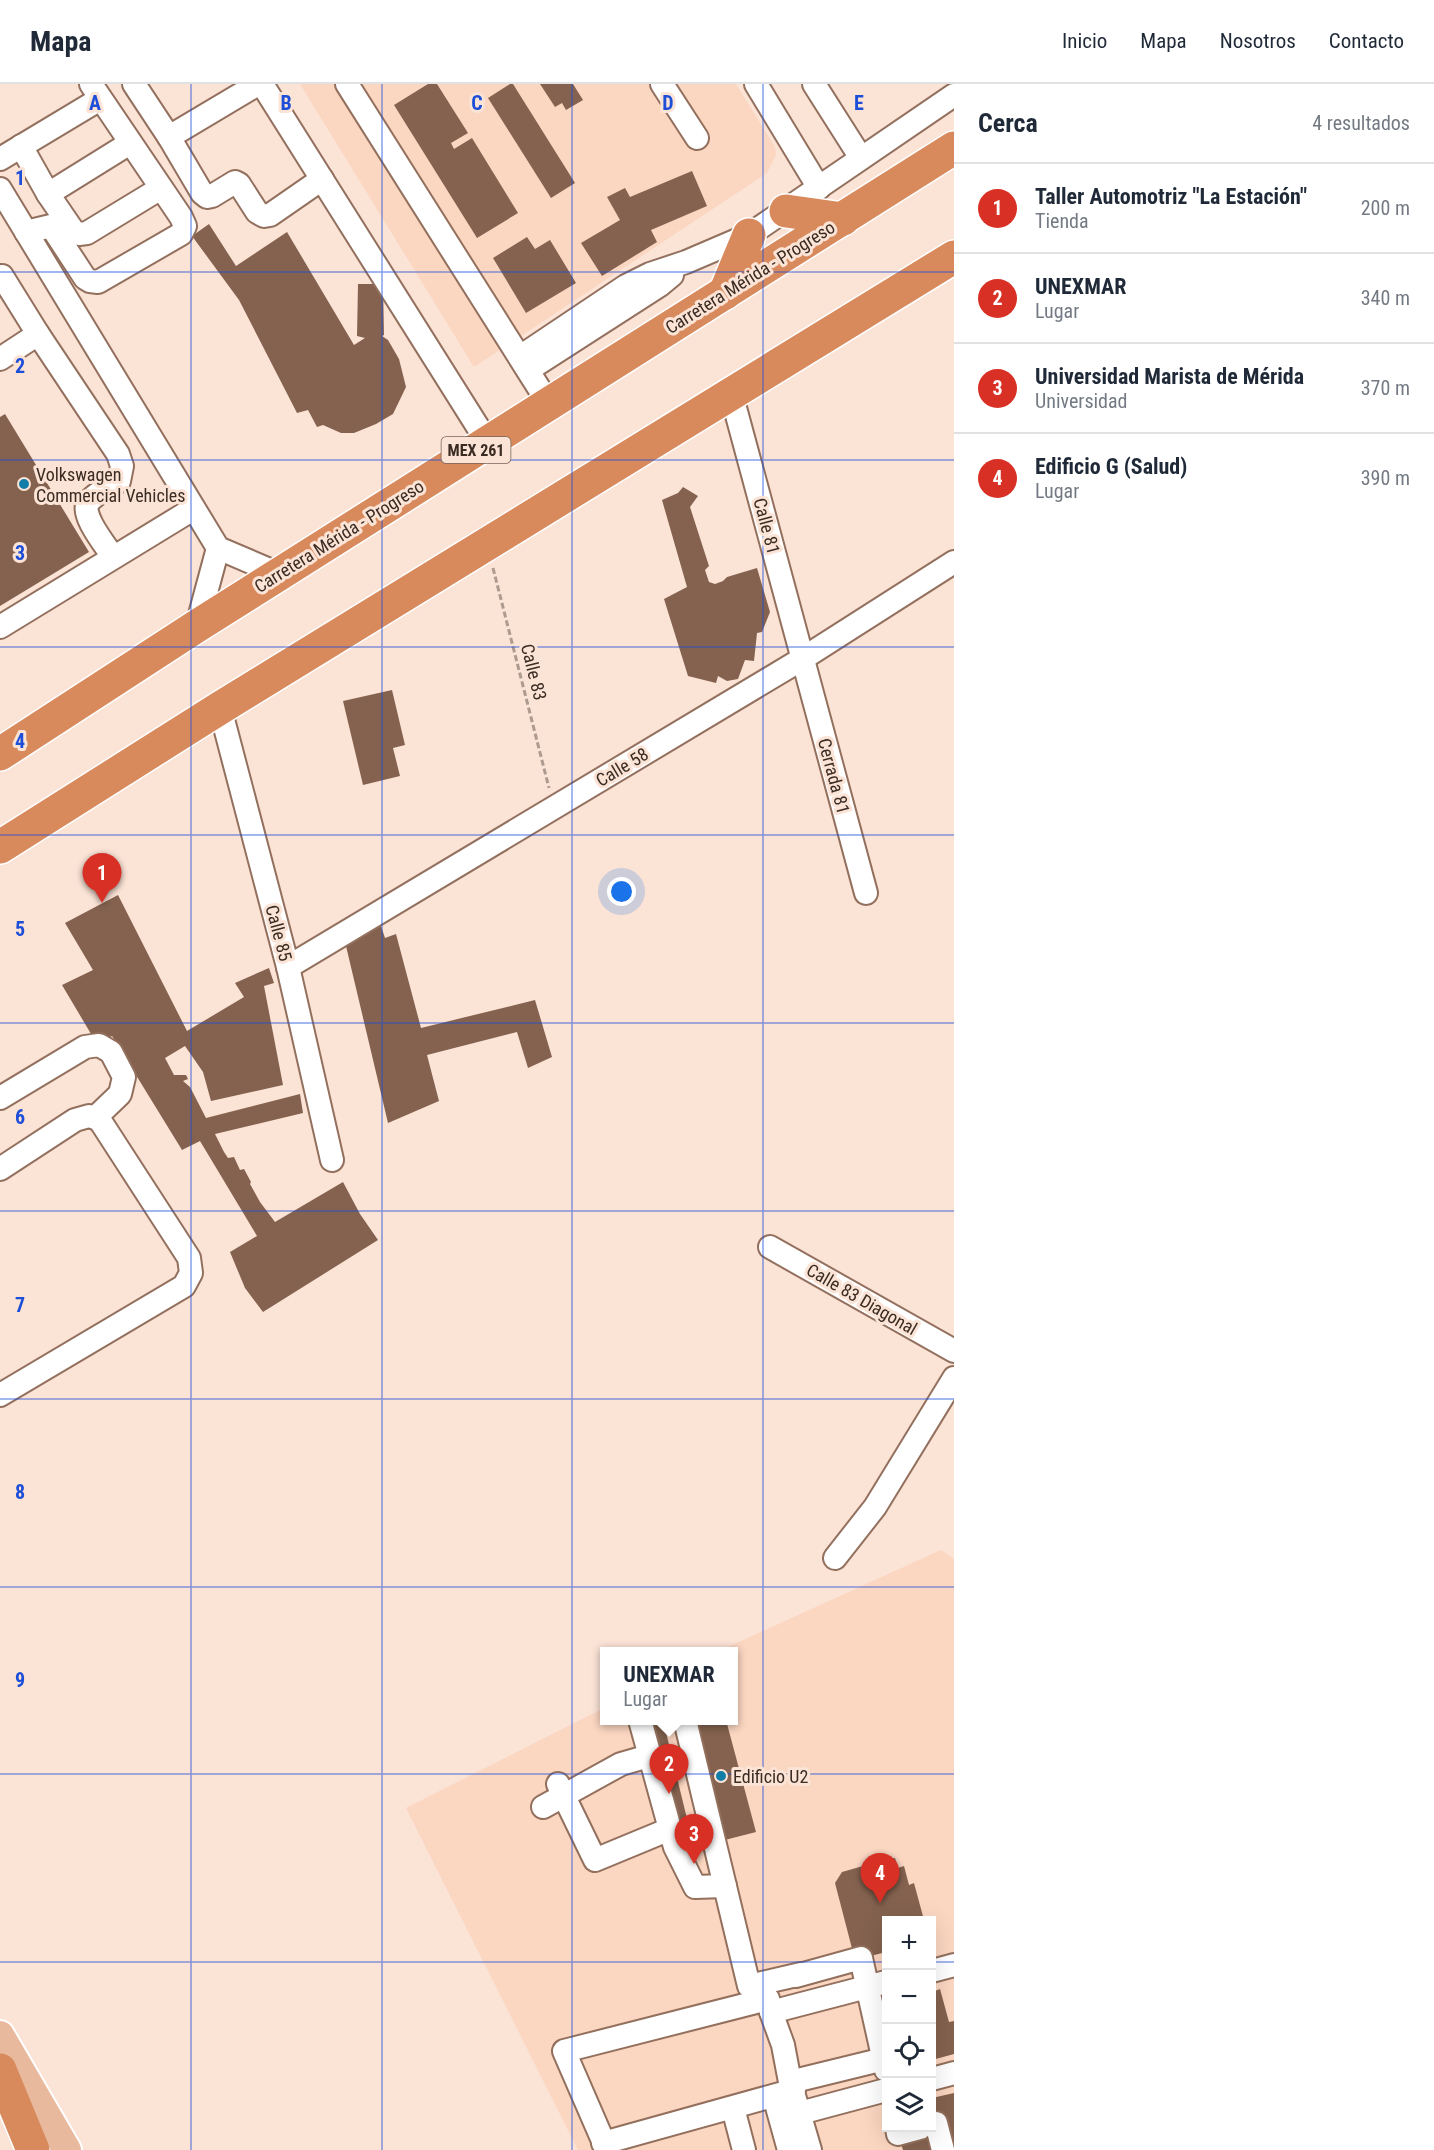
<!DOCTYPE html>
<html lang="es">
<head>
<meta charset="utf-8">
<style>
	body { margin:0; font-family:"Roboto Condensed",sans-serif; background:#f2f2f3; color:#1f2937 }
	.controls { position:absolute; right:18px; bottom:18px; display:grid; overflow:hidden; border-radius:0px; box-shadow:0 6px 24px #0002 }
	.controls button { width:54px; height:54px; display:grid; place-items:center; padding:0; border:0; border-bottom:2px solid #e0e1e3; background:#fff; color:#1f2937; font:30px sans-serif }
	.you { position:absolute; left:622px; top:808px; width:21px; height:21px; margin:-15px; border:4px solid #fff; border-radius:50%; background:#1a73e8; box-shadow:0 0 0 9px #1a73e833 }
	.badge { display:grid; place-items:center; width:39px; height:39px; border-radius:50%; background:#d93025; color:#fff; font-size:20px; font-weight:700 }
	.pin { position:absolute; translate:-50% -50px; filter:drop-shadow(0 2px 3px #0008) }
	.pin::after { content:''; position:absolute; top:32px; width:21px; height:18px; background:inherit; clip-path:polygon(0 0,100% 0,50% 100%) }
	.popup { position:absolute; left:600px; top:1563px; width:138px; height:78px; box-sizing:border-box; display:grid; place-content:center; border-radius:0px; background:#fff; filter:drop-shadow(0 2px 4px #0005); font-size:20px; white-space:nowrap; color:#747a83 }
	.popup b { font-size:22px; color:#1f2937 }
	.popup::after { content:''; position:absolute; left:50%; top:100%; margin-left:-12px; border:12px solid transparent; border-top-color:#fff }
	.list { margin:0; padding:0; list-style:none }
	h2 { display:flex; justify-content:space-between; align-items:center; height:78px; margin:0; padding:0 24px; font-size:26px }
	h2 small { font-size:20px; font-weight:400; color:#747a83 }
	.list li { display:grid; grid-template-columns:39px 1fr auto; gap:18px; align-items:center; box-sizing:border-box; height:90px; padding:0 24px; border-top:2px solid #e0e1e3 }
	.list b { display:block; font-size:22px; white-space:nowrap }
	.list p { margin:0; font-size:20px; white-space:nowrap; color:#747a83 }
	.list em { font-size:20px; font-style:normal; color:#747a83 }
	.icon { flex:none; width:33px; height:33px; fill:none; stroke:currentColor; stroke-width:2; stroke-linecap:round; stroke-linejoin:round }
	.map { position:relative; flex:none; width:954px; height:2066px; overflow:hidden }
	header { display:flex; align-items:center; gap:36px; box-sizing:border-box; height:84px; padding:0 30px; background:#fff; border-bottom:2px solid #e0e1e3 }
	header strong { font-size:28px }
	nav { display:flex; gap:33px; margin-inline-start:auto; font-size:21px }
	main { display:flex }
	aside { flex:1; background:#fff }
	.map>svg:first-child { display:block }
	.built { fill:#fbd6c1; fill-rule:evenodd }
	.building { fill:#84624f }
	.lines { fill:none; stroke-linecap:round; stroke-linejoin:round }
	.minor-casing { stroke:#93705d; stroke-width:26 }
	.major-casing { stroke:#fff; stroke-width:32 }
	.highway-casing { stroke:#fff; stroke-width:36 }
	.path { stroke:#ae9a8f; stroke-width:3; stroke-dasharray:6 3; stroke-linecap:butt }
	.minor { stroke:#fff; stroke-width:22 }
	.major { stroke:#e8b99d; stroke-width:28 }
	.highway { stroke:#d88a5c; stroke-width:33 }
	.grid { fill:none; stroke:#1d4ed8; stroke-width:1.5; stroke-opacity:0.55 }
	.poi-dot { fill:#117ea7; stroke:#fbe3d6; stroke-width:2 }
	.labels { text-anchor:middle; dominant-baseline:central; stroke-width:6; stroke-linejoin:round; paint-order:stroke }
	.shield { fill:#fbe3d6; stroke:#756359; stroke-width:1.5 }
	.shield-label { font-size:16px; font-weight:bold; fill:#3b2c23 }
	.street-label { font-size:18px; fill:#3b2c23; stroke:#fbe3d6 }
	.poi-label { font-size:18px; fill:#3b2c23; stroke:#fbe3d6; text-anchor:start }
	.grid-label { font-size:20px; text-anchor:middle; font-weight:bold; fill:#1d4ed8; stroke:#fbe3d6; stroke-width:6; stroke-linejoin:round; paint-order:stroke }
</style>
</head>
<body>
<header>
<strong>Mapa</strong>
<nav><a>Inicio</a><a>Mapa</a><a>Nosotros</a><a>Contacto</a></nav>
</header>
<main>
<div class="map">
<svg width="954" height="2066" viewBox="0 0 954 2066">
	<rect width="100%" height="100%" fill="#fbe3d6"/>
	<g class="built">
		<polygon points="300,0 736,0 775,63 776,71 767,89 474,283"/>
		<path d="M941 1466 954 1475V2066H578L406 1724 604 1624V1636H734V1568L719 1567ZM886 1836H932V2044H886Z"/>
	</g>
	<g class="building">
		<polygon points="428,0 437,0 468,49 451,59 454,65 472,54 518,129 477,154 394,21"/>
		<polygon points="510,0 513,0 575,99 551,114 488,14"/>
		<polygon points="540,0 573,0 583,16 566,26 562,19 555,23"/>
		<polygon points="692,87 707,122 651,146 657,158 602,192 581,159 620,136 607,113 625,104 630,113"/>
		<polygon points="209,140 236,182 287,148 354,261 365,254 357,252 358,200 383,200 384,251 382,252 388,256 399,275 406,303 393,330 376,340 354,349 341,349 323,341 317,343 308,326 297,329 239,216 192,152"/>
		<polygon points="527,153 535,165 550,156 576,199 526,229 493,174"/>
		<polygon points="5,330 89,468 0,522 0,333"/>
		<polygon points="683,403 698,412 690,423 709,482 705,486 709,498 715,500 723,497 727,493 757,484 770,528 762,548 757,549 754,577 745,576 738,595 727,597 718,592 716,599 688,592 664,515 687,503 662,416 678,409"/>
		<polygon points="392,606 405,661 393,664 400,692 363,701 343,617"/>
		<polygon points="118,811 187,947 244,913 235,899 269,884 274,899 264,902 283,1001 211,1017 203,988 185,962 165,974 174,991 186,991 188,995 183,997 190,1003 206,1034 300,1010 303,1029 215,1050 224,1068 228,1074 234,1073 240,1086 244,1085 251,1098 250,1100 260,1118 275,1138 343,1098 360,1130 378,1156 263,1228 245,1204 230,1168 257,1152 200,1057 182,1066 112,952 97,960 62,901 93,886 65,839"/>
		<polygon points="381,842 385,854 396,850 421,944 535,916 552,973 528,984 517,948 427,971 439,1017 388,1039 346,862"/>
		<polygon points="640,1636 663,1636 690,1747 668,1752"/>
		<polygon points="685,1636 726,1636 756,1748 717,1758"/>
		<polygon points="895,1774 898,1784 904,1782 909,1801 914,1799 924,1836 886,1836 886,1868 855,1876 835,1799 842,1788 863,1782 864,1786 874,1783 873,1780"/>
		<polygon points="940,1905 949,1938 954,1937 954,1970 932,1976 932,1908"/>
		<polygon points="954,2009 954,2061 932,2066 903,2066 898,2050 932,2044 932,2014"/>
	</g>
	<g class="lines">
		<g class="minor-casing">
			<g id="minor">
				<polyline points="134,0 169,53 258,0"/>
				<polyline points="262,0 488,359"/>
				<polyline points="347,0 549,320"/>
				<polyline points="662,0 697,54"/>
				<polyline points="756,0 819,104"/>
				<polyline points="814,0 861,74"/>
				<polyline points="169,53 202,109 207,113 212,112 235,98 239,100 257,128 264,132 270,131 322,95"/>
				<polyline points="21,62 48,110 130,59"/>
				<polyline points="0,75 100,15"/>
				<polyline points="0,105 218,464 279,490"/>
				<polyline points="48,110 74,148 79,150 87,149 161,104"/>
				<polyline points="26,148 51,142 85,194 90,197 98,198 181,150 185,142 181,133 91,0"/>
				<path d="M2 192 38 250 118 370 122 382 119 397C110 403 94 410 88 419 80 431 107 463 113 473"/>
				<polyline points="520,273 626,202 650,190 686,178 749,151 954,11"/>
				<polyline points="0,275 38,250"/>
				<polyline points="528,286 660,201 672,191"/>
				<polyline points="731,309 866,809"/>
				<polyline points="197,542 218,464"/>
				<polyline points="0,543 193,425"/>
				<polyline points="220,624 288,883 332,1076"/>
				<polyline points="288,883 802,575 954,478"/>
				<polyline points="0,1014 85,963 99,961 111,968 124,993 120,1010 95,1034"/>
				<polyline points="0,1085 75,1036 89,1032 99,1035 189,1174 191,1189 184,1202 0,1311"/>
				<polyline points="770,1163 954,1267"/>
				<polyline points="835,1474 875,1423 954,1294"/>
				<polyline points="640,1636 675,1763 695,1803 725,1802"/>
				<polyline points="685,1636 749,1902 801,1890"/>
				<polyline points="558,1700 595,1776 670,1745"/>
				<polyline points="543,1723 621,1680 649,1672"/>
				<polyline points="932,1887 954,1881"/>
				<polyline points="796,1892 861,1874 886,1986"/>
				<polyline points="771,1928 886,1898"/>
				<polyline points="932,1995 954,1989"/>
				<polyline points="790,1998 884,1975"/>
				<polyline points="774,2012 789,2066"/>
				<polyline points="733,2024 744,2066"/>
				<polyline points="800,2029 886,2006"/>
				<polyline points="932,2040 936,2039 943,2066"/>
				<polyline points="897,2044 898,2050 920,2044"/>
				<polyline points="603,2059 794,2006"/>
				<polyline points="607,2066 564,1967 768,1915 771,1928 783,1961 790,1998 810,2066"/>
			</g>
		</g>
		<g class="major-casing">
			<polyline id="major" points="0,1951 67,2066"/>
		</g>
		<g class="highway-casing">
			<g id="highway">
				<polyline points="786,127 843,135"/>
				<polyline points="725,209 749,151"/>
				<polyline points="0,670 197,542 954,64"/>
				<polyline points="0,763 220,624 954,173"/>
				<polyline points="0,1986 33,2066"/>
			</g>
		</g>
		<polyline class="path" points="493,484 549,704"/>
		<use href="#minor" class="minor"/>
		<use href="#major" class="major"/>
		<use href="#highway" class="highway"/>
	</g>
	<path class="grid" d="M191 0V2066M382 0V2066M572 0V2066M763 0V2066M0 188H954M0 376H954M0 563H954M0 751H954M0 939H954M0 1127H954M0 1315H954M0 1503H954M0 1690H954M0 1878H886M932 1878H954"/>
	<g class="poi-dot">
		<circle cx="24" cy="400" r="6"/>
		<circle cx="721" cy="1692" r="6"/>
	</g>
	<g class="labels">
		<rect class="shield" x="441.5" y="353" width="69" height="26" rx="4.5"/>
		<g class="shield-label">
			<text x="476" y="366">MEX 261</text>
		</g>
		<g class="street-label">
			<text transform="translate(750 193) rotate(-32)">Carretera Mérida - Progreso</text>
			<text transform="translate(767 442) rotate(75)">Calle 81</text>
			<text transform="translate(339 452) rotate(-32)">Carretera Mérida - Progreso</text>
			<text transform="translate(534 588) rotate(76)">Calle 83</text>
			<text transform="translate(622 683) rotate(-31)">Calle 58</text>
			<text transform="translate(834 692) rotate(75)">Cerrada 81</text>
			<text transform="translate(279 849) rotate(75)">Calle 85</text>
			<text transform="translate(862 1215) rotate(30)">Calle 83 Diagonal</text>
		</g>
		<g class="poi-label">
			<text x="36" y="390">Volkswagen<tspan x="36" dy="21">Commercial Vehicles</tspan></text>
			<text x="733" y="1692">Edificio U2</text>
		</g>
	</g>
	<g class="grid-label">
		<text x="95" y="26">A</text>
		<text x="286" y="26">B</text>
		<text x="477" y="26">C</text>
		<text x="668" y="26">D</text>
		<text x="859" y="26">E</text>
		<text x="20" y="101">1</text>
		<text x="20" y="289">2</text>
		<text x="20" y="476">3</text>
		<text x="20" y="664">4</text>
		<text x="20" y="852">5</text>
		<text x="20" y="1040">6</text>
		<text x="20" y="1228">7</text>
		<text x="20" y="1415">8</text>
		<text x="20" y="1603">9</text>
	</g>
</svg>
<div class="controls">
<button>+</button>
<button>−</button>
<button><svg class="icon" aria-label="locate" viewBox="0 0 24 24"><circle cx="12" cy="12" r="6"/><path d="M12 2v4M12 18v4M2 12h4M18 12h4"/></svg></button>
<button><svg class="icon" aria-label="layers" viewBox="0 0 24 24"><path d="M12 4l9 5-9 5-9-5zM3 14l9 5 9-5"/></svg></button>
</div>
<div class="you"></div>
<div class="pin badge" style="left:102px;top:819px">1</div>
<div class="pin badge" style="left:669px;top:1710px">2</div>
<div class="popup"><b>UNEXMAR</b>Lugar</div>
<div class="pin badge" style="left:694px;top:1780px">3</div>
<div class="pin badge" style="left:880px;top:1819px">4</div>
</div>
<aside>
<h2>Cerca<small>4 resultados</small></h2>
<ul class="list">
<li><span class="badge">1</span><div><b>Taller Automotriz &quot;La Estación&quot;</b><p>Tienda</p></div><em>200 m</em></li>
<li><span class="badge">2</span><div><b>UNEXMAR</b><p>Lugar</p></div><em>340 m</em></li>
<li><span class="badge">3</span><div><b>Universidad Marista de Mérida</b><p>Universidad</p></div><em>370 m</em></li>
<li><span class="badge">4</span><div><b>Edificio G (Salud)</b><p>Lugar</p></div><em>390 m</em></li>
</ul>
</aside>
</main>
</body>
</html>
